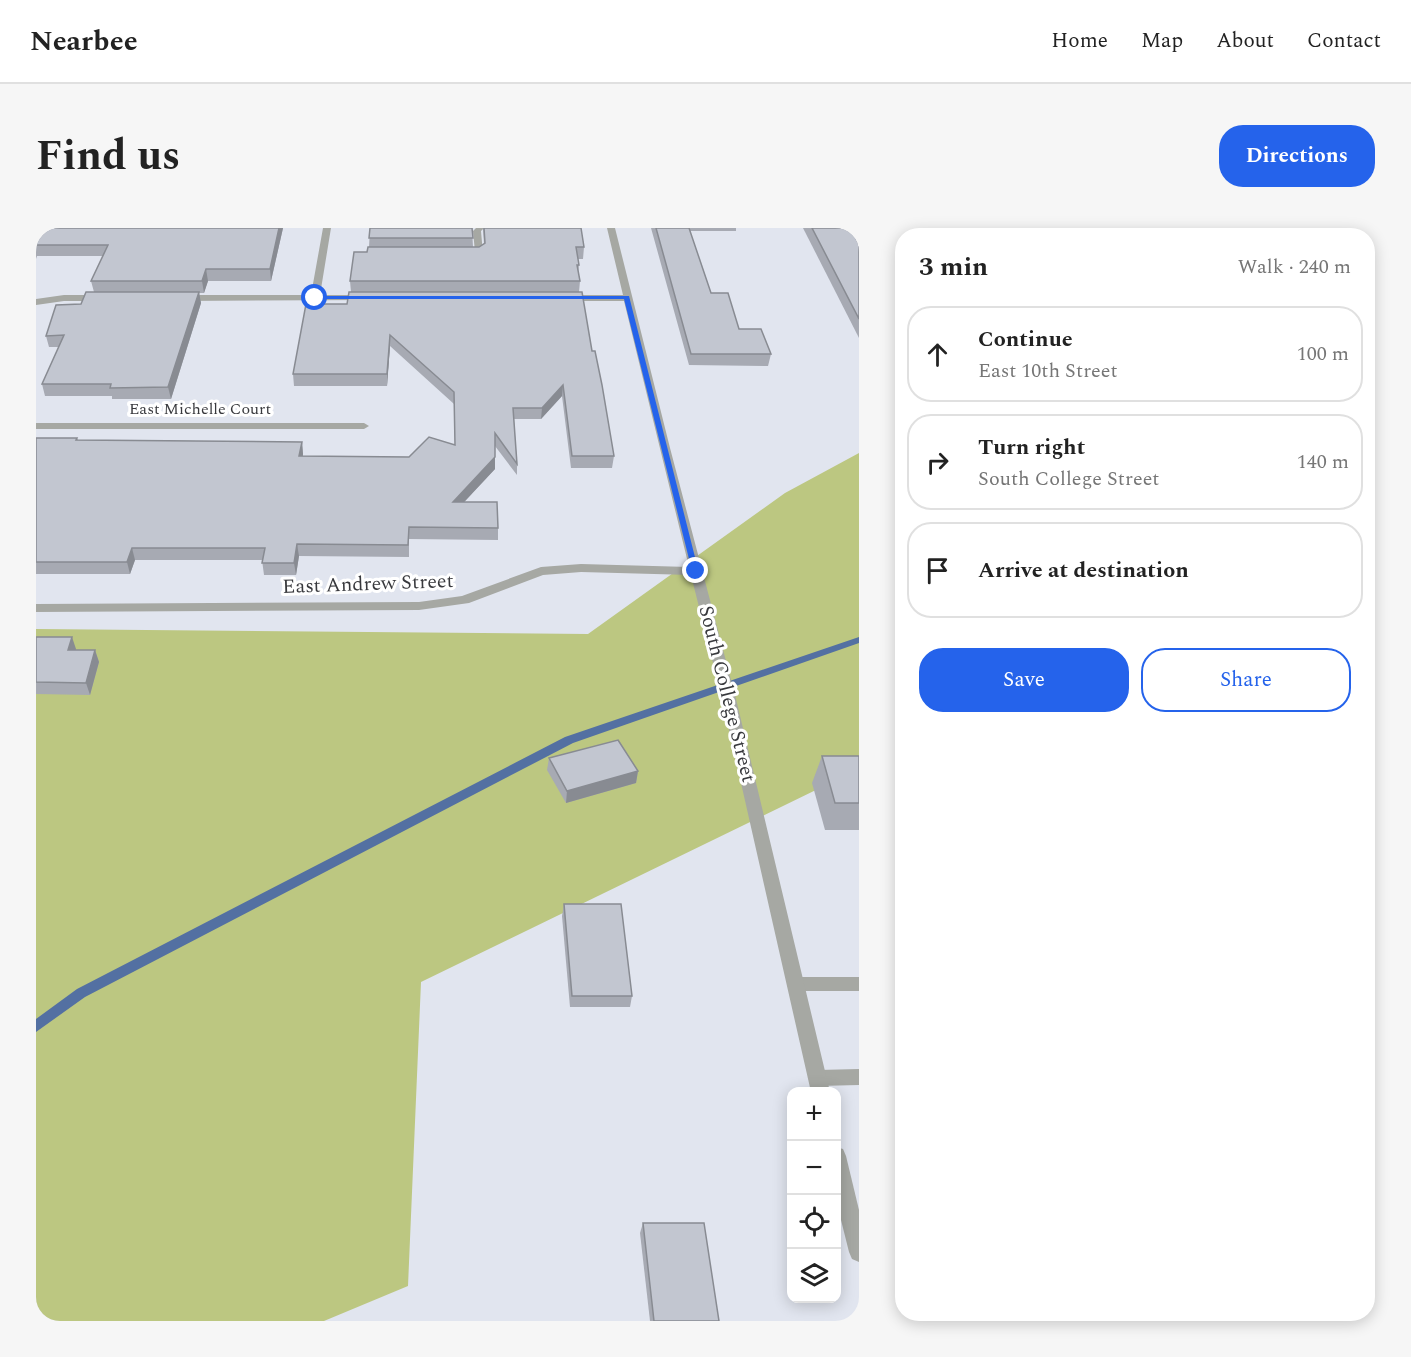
<!DOCTYPE html>
<html lang="en">
<head>
<meta charset="utf-8">
<style>
	body { margin:0; font-family:Spectral,serif; background:#f6f6f6; color:#222 }
	.controls { position:absolute; right:18px; bottom:18px; display:grid; overflow:hidden; border-radius:12px; box-shadow:0 3px 15px #0003 }
	.controls button { width:54px; height:54px; display:grid; place-items:center; padding:0; border:0; border-bottom:2px solid #e0e0e0; background:#fff; color:#222; font:30px sans-serif }
	.stop { position:absolute; width:18px; height:18px; margin:-14px; border:4px solid #2563eb; border-radius:50%; background:#fff }
	.stop.end { background:#2563eb; border-color:#fff; box-shadow:0 2px 6px #0008 }
	.list { margin:0; padding:0; list-style:none }
	h2 { display:flex; justify-content:space-between; align-items:center; height:78px; margin:0; padding:0 24px; font-size:26px }
	h2 small { font-size:20px; font-weight:400; color:#767676 }
	.list li { display:grid; grid-template-columns:39px 1fr auto; gap:18px; align-items:center; box-sizing:border-box; height:96px; margin:0 12px 12px; padding:0 12px; border:2px solid #e0e0e0; border-radius:24px }
	.list b { display:block; font-size:22px; white-space:nowrap }
	.list p { margin:0; font-size:20px; white-space:nowrap; color:#767676 }
	.list em { font-size:20px; font-style:normal; color:#767676 }
	.actions { display:flex; gap:12px; padding:18px 24px }
	.actions a { flex:1; padding:14px 0; border:2px solid #2563eb; border-radius:24px; text-align:center; font-size:21px; color:#2563eb }
	.actions .main { background:#2563eb; color:#fff }
	.icon { flex:none; width:33px; height:33px; fill:none; stroke:currentColor; stroke-width:2; stroke-linecap:round; stroke-linejoin:round }
	.map { position:relative; flex:none; width:823px; height:1093px; overflow:hidden; border-radius:24px }
	header { display:flex; align-items:center; gap:36px; box-sizing:border-box; height:84px; padding:0 30px; background:#fff; border-bottom:2px solid #e0e0e0 }
	header strong { font-size:28px }
	nav { display:flex; gap:33px; margin-inline-start:auto; font-size:21px }
	.intro { display:flex; align-items:center; justify-content:space-between; box-sizing:border-box; height:144px; padding:0 36px }
	h1 { margin:0; font-size:42px }
	.button { padding:15px 27px; border-radius:24px; background:#2563eb; color:#fff; font-size:21px; font-weight:700 }
	main { display:flex; gap:36px; padding:0 36px }
	aside { flex:1; background:#fff; border-radius:24px; box-shadow:0 3px 15px #0003 }
	.map>svg:first-child { display:block }
	.green { fill:#bcc781 }
	.lines { fill:none; stroke-linecap:round; stroke-linejoin:round }
	.stream { fill:#5370a2; fill-rule:evenodd }
	.lane { fill:#a6a8a3; fill-rule:evenodd }
	.street { fill:#a6a8a3; fill-rule:evenodd }
	.wall { fill:#a7aab3 }
	.shaded-wall { fill:#888b92 }
	.building { fill:#c2c6d0; stroke:#888b92; stroke-width:1.5 }
	.route { fill:#2563eb }
	.labels { text-anchor:middle; dominant-baseline:central; stroke-width:6; stroke-linejoin:round; paint-order:stroke }
	.far-street-label { font-size:16px; fill:#38393d; stroke:#fff }
	.street-label { font-size:20px; fill:#38393d; stroke:#fff }
</style>
</head>
<body>
<header>
<strong>Nearbee</strong>
<nav><a>Home</a><a>Map</a><a>About</a><a>Contact</a></nav>
</header>
<div class="intro"><h1>Find us</h1><a class="button">Directions</a></div>
<main>
<div class="map">
<svg width="823" height="1093" viewBox="0 0 823 1093">
	<rect width="100%" height="100%" fill="#e1e5ef"/>
	<polygon class="green" points="823,225 823,541 385,754 372,1058 288,1093 0,1093 0,401 552,406 749,265"/>
	<g class="lines">
		<polygon class="stream" points="823,409 823,415 537,515 49,769 0,804 0,791 41,761 529,509"/>
		<g class="lane">
			<polygon points="440,0 448,0 445,3 447,26 443,28 430,28 430,24 439,24 437,3"/>
			<polygon points="760,749 823,749 823,763 760,763 754,761 752,756 754,751"/>
			<polygon points="823,841 823,857 782,858 776,855 774,850 776,845 782,842"/>
		</g>
		<g class="street">
			<polygon points="287,0 295,0 284,67 333,67 338,70 336,72 144,73 139,70 144,67 275,67"/>
			<polygon points="571,0 579,0 634,220 700,471 794,864 775,864 686,471 655,347 545,344 507,347 433,375 383,382 0,384 0,376 383,374 426,368 505,339 545,336 653,339 588,73 528,73 523,70 528,67 587,67"/>
			<polygon points="28,67 66,67 71,70 66,73 28,73 0,77 0,71"/>
			<polygon points="0,195 328,195 333,198 328,201 0,201"/>
			<polygon points="800,919 807,921 810,928 823,982 823,1034 816,1031 813,1024 800,972"/>
		</g>
	</g>
	<g class="wall">
		<polygon points="0,0 247,0 235,53 172,53 168,65 163,65 165,75 135,171 76,171 76,168 9,168 6,156 23,119 13,119 10,108 58,64 55,53 67,28 1,28 0,31"/>
		<polygon points="334,0 437,0 436,1 437,19 443,19 448,16 447,0 545,0 548,19 547,31 542,31 543,37 542,45 544,53 543,64 556,123 578,228 576,240 535,240 526,168 505,191 478,191 481,236 481,247 459,218 459,241 428,274 462,300 462,312 373,311 373,329 263,328 260,347 228,347 226,332 99,332 94,346 0,346 0,210 41,210 42,212 266,214 267,228 373,229 419,217 418,176 354,118 351,158 258,158 257,146 311,76 315,64 314,53 331,24 333,19"/>
		<polygon points="615,0 700,0 700,3 654,3 675,65 703,101 735,126 732,138 653,137"/>
		<polygon points="767,0 814,0 823,16 823,110"/>
		<polygon points="0,409 40,421 39,422 59,422 63,434 54,467 0,466"/>
		<polygon points="786,528 823,528 823,602 789,602 776,555"/>
		<polygon points="513,530 602,543 600,555 530,575 511,542"/>
		<polygon points="528,676 596,768 594,779 534,779 526,688"/>
		<polygon points="607,995 683,1093 614,1093 604,1005"/>
	</g>
	<g class="shaded-wall">
		<polygon points="243,0 247,0 235,53 234,41"/>
		<polygon points="170,41 172,53 168,65 166,53"/>
		<polygon points="163,64 165,75 135,171 132,159"/>
		<polygon points="354,107 354,118 351,158 351,146"/>
		<polygon points="527,157 526,168 505,191 506,180"/>
		<polygon points="266,214 267,226 265,240 263,228"/>
		<polygon points="459,229 459,241 417,286 417,274"/>
		<polygon points="261,316 263,328 260,347 258,335"/>
		<polygon points="96,320 99,332 94,346 91,334"/>
		<polygon points="36,409 40,421 36,435 32,422"/>
		<polygon points="59,422 63,434 54,467 50,455"/>
		<polygon points="602,543 600,555 530,575 531,563"/>
	</g>
	<g class="building">
		<polygon points="0,0 243,0 234,41 170,41 166,53 55,53 72,17 0,17"/>
		<polygon points="334,0 436,0 437,10 333,10"/>
		<polygon points="448,0 545,0 548,19 540,19 543,37 541,37 544,53 314,53 318,24 331,24 332,19 443,19 449,15"/>
		<polygon points="620,0 653,0 675,65 692,65 703,101 725,101 735,126 655,126"/>
		<polygon points="776,0 814,0 823,16 823,91"/>
		<polygon points="50,64 163,64 132,159 74,160 75,156 6,156 28,107 10,108 20,77 45,76"/>
		<polygon points="313,64 546,64 556,123 559,123 566,157 578,228 536,228 527,157 506,180 477,180 481,236 459,205 459,229 417,274 461,274 462,300 373,299 372,317 261,316 258,335 226,335 229,320 96,320 91,334 0,334 0,210 41,210 40,212 266,214 263,228 373,229 393,209 419,217 418,164 354,107 351,146 257,146 270,76 311,76"/>
		<polygon points="0,409 36,409 32,422 59,422 50,455 0,454"/>
		<polygon points="582,512 602,543 531,563 513,530"/>
		<polygon points="786,528 823,528 823,575 799,575"/>
		<polygon points="528,676 585,676 596,768 536,768"/>
		<polygon points="607,995 668,995 683,1093 618,1093"/>
	</g>
	<polygon class="route" points="279,68 593,68 663,345 656,343 588,71 277,71"/>
	<g class="labels">
		<g class="far-street-label">
			<text x="164" y="181">East Michelle Court</text>
		</g>
		<g class="street-label">
			<text transform="translate(332 356) rotate(-2)">East Andrew Street</text>
			<text transform="translate(691 466) rotate(76)">South College Street</text>
		</g>
	</g>
</svg>
<div class="controls">
<button>+</button>
<button>−</button>
<button><svg class="icon" aria-label="locate" viewBox="0 0 24 24"><circle cx="12" cy="12" r="6"/><path d="M12 2v4M12 18v4M2 12h4M18 12h4"/></svg></button>
<button><svg class="icon" aria-label="layers" viewBox="0 0 24 24"><path d="M12 4l9 5-9 5-9-5zM3 14l9 5 9-5"/></svg></button>
</div>
<div class="stop" style="left:279px;top:70px"></div>
<div class="stop end" style="left:660px;top:343px"></div>
</div>
<aside>
<h2>3 min<small>Walk · 240 m</small></h2>
<ul class="list">
<li><svg class="icon" aria-label="ahead" viewBox="0 0 24 24"><path d="M12 20V5M6 11l6-6 6 6"/></svg><div><b>Continue</b><p>East 10th Street</p></div><em>100 m</em></li>
<li><svg class="icon" aria-label="right" viewBox="0 0 24 24"><path d="M7 20v-9h11M14 6l5 5-5 5"/></svg><div><b>Turn right</b><p>South College Street</p></div><em>140 m</em></li>
<li><svg class="icon" aria-label="arrive" viewBox="0 0 24 24"><path d="M6 21V4h12l-3 4 3 4H6"/></svg><div><b>Arrive at destination</b></div></li>
</ul>
<div class="actions"><a class="main">Save</a><a>Share</a></div>
</aside>
</main>
</body>
</html>
